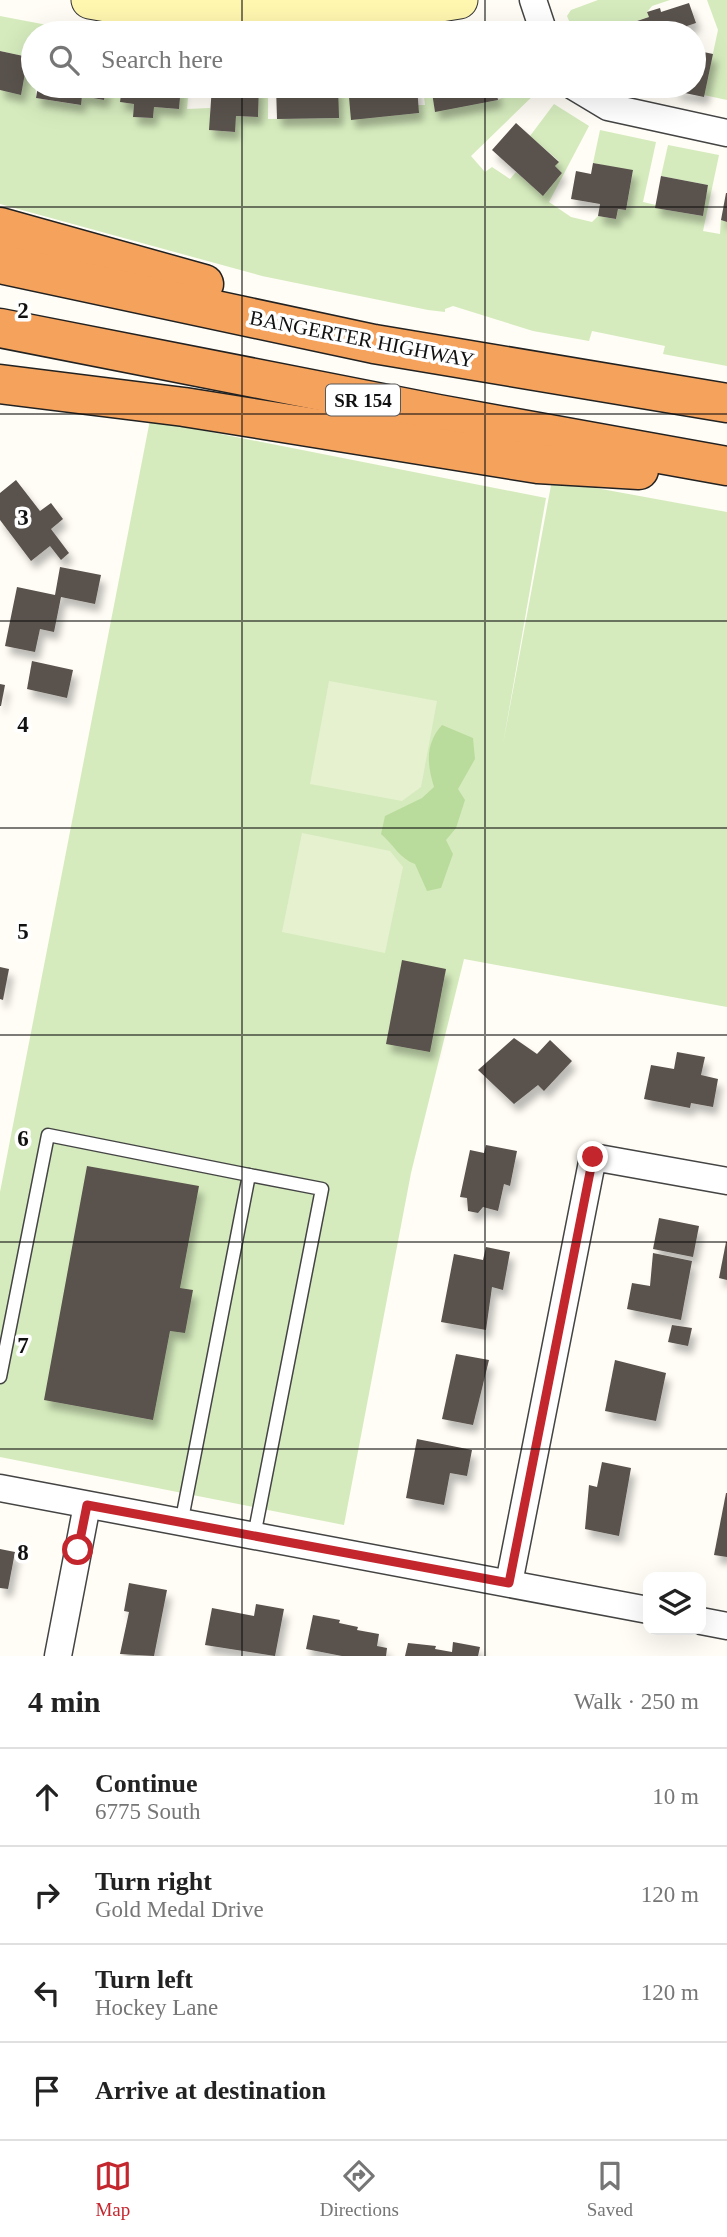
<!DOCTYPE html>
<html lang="en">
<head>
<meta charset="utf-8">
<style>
	body { margin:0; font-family:"Times New Roman",serif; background:#f6f6f6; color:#222 }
	.controls { position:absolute; right:21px; bottom:21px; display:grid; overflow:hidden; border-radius:14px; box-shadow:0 7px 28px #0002 }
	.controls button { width:63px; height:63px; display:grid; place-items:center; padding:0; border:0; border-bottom:2px solid #e0e0e0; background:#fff; color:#222; font:35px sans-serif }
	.stop { position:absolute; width:21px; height:21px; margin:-16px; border:5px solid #c4262e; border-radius:50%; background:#fff }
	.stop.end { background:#c4262e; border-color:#fff; box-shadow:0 2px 7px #0008 }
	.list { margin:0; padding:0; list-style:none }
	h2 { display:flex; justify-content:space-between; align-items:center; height:91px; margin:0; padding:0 28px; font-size:30px }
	h2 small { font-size:23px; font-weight:400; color:#767676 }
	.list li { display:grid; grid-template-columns:46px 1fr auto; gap:21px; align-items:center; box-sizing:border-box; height:98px; padding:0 28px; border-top:2px solid #e0e0e0 }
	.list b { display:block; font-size:26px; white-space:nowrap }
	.list p { margin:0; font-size:23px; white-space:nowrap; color:#767676 }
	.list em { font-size:23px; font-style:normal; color:#767676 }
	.icon { flex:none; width:38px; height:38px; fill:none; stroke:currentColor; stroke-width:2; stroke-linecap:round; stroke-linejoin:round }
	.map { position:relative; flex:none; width:727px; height:1656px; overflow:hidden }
	.search { position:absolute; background:#fff; box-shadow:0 7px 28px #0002; left:21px; right:21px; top:21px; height:77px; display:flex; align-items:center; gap:18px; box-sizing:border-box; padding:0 24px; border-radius:38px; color:#767676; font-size:26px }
	.sheet { height:483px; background:#fff }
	nav { display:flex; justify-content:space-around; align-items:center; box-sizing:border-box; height:98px; border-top:2px solid #e0e0e0; background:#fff; font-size:19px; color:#767676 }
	nav a { display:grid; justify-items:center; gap:4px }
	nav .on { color:#c4262e }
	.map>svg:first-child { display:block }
	.green { fill:#d5ebbd }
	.forest { fill:#b9dc9c }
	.pitch { fill:#e6f2cf }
	.building { fill:#5a524d; filter:url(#shadow) }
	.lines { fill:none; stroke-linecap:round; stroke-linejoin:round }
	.lane-casing { stroke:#444; stroke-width:15 }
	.street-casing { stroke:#444; stroke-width:29 }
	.secondary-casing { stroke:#333; stroke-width:39 }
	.highway-casing { stroke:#222; stroke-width:41 }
	.lane { stroke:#fff; stroke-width:12 }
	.street { stroke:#fff; stroke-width:26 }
	.secondary { stroke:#fff6b0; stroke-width:37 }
	.highway { stroke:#f5a25d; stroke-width:38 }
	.route { stroke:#c4262e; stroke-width:9 }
	.grid { fill:none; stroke:#111; stroke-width:2; stroke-opacity:0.55 }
	.labels { text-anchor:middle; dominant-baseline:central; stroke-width:7; stroke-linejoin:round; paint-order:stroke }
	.shield { fill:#fff; stroke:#585858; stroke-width:2 }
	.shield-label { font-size:19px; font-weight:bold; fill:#111 }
	.street-label { font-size:21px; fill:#111; stroke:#fff }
	.grid-label { font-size:23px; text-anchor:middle; font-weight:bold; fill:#111; stroke:#fff; stroke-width:7; stroke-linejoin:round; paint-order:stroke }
</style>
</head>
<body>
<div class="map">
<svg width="727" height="1656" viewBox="0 0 727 1656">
	<defs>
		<filter id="shadow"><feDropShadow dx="4.5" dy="8" stdDeviation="3.5" flood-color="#0004"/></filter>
	</defs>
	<rect width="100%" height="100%" fill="#fffdf5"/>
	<g class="green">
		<polygon points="598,0 670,0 652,6 647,12 649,17 634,22 638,33 574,33 567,16 571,10"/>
		<polygon points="707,0 727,0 727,100 704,95 718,30"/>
		<polygon points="0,16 89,33 33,33 36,98 80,105 82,96 104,100 107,86 122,86 120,102 134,104 133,117 153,118 154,107 179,109 181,86 189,86 187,109 210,108 210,130 234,132 236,116 258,117 259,86 268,86 268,119 338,118 338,86 348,86 352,119 419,113 418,105 425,105 423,86 431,86 435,111 498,100 524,86 538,86 540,89 471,156 485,172 492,167 510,179 516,172 543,195 562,173 555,166 559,161 530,136 554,104 589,126 549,202 571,217 592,222 598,216 616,219 618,209 626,210 633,171 593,163 600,130 656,142 643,202 656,205 656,208 703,216 708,185 661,176 668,145 719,155 703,231 720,234 721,220 727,222 727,366 663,354 665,346 592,331 589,341 533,331 453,306 445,309 445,312 428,310 262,276 0,204 0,90 21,94 28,57 0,51"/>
		<polygon points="506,22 513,33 450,33"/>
		<polygon points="150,420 546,498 503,744 552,480 727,512 727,1007 464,959 411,1173 344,1525 0,1457 0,1192"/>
	</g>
	<path class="forest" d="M442 725 473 738 475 759 458 789 465 800 456 828 446 840 453 854 441 888 427 891 415 864C400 859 393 844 381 834L385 816 422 798 434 787C427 764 425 744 442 725Z"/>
	<g class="pitch">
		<polygon points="329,681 437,701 421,787 402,801 310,784"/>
		<polygon points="302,833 390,851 403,867 385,953 282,932"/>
	</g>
	<g class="building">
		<polygon points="689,3 696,23 687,26 689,33 638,33 634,22 649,17 647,12 660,8 661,12"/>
		<polygon points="694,50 713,54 704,97 675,91 676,86 694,86"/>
		<polygon points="0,51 28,57 21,95 0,90"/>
		<polygon points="38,86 107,86 104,100 82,96 81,105 36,98"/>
		<polygon points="122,86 181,86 179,109 154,107 153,118 133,117 134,104 120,102"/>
		<polygon points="212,86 259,86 258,117 236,116 235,132 209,130"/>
		<polygon points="276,86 338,86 339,118 277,119"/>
		<polygon points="348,86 417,86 419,113 351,120"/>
		<polygon points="431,86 495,86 498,100 435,112"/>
		<polygon points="516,123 559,162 555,166 562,173 543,196 492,150"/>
		<polygon points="593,163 633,170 626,210 618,209 616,219 598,216 600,204 571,199 576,171 591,174"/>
		<polygon points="661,176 708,185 703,216 655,208"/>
		<polygon points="726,193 727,193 727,222 721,220"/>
		<polygon points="16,480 40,511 51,503 63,519 51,529 69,553 61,560 50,546 31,561 0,520 0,493"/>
		<polygon points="60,567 101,575 95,604 61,597 54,632 40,629 35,652 5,646 17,587 55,595"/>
		<polygon points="32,661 73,670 67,698 27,689"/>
		<polygon points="0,684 5,685 1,706 0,706"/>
		<polygon points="402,960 446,969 430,1052 386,1044"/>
		<polygon points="0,967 9,969 3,1000 0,999"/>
		<polygon points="514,1038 537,1054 550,1040 572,1061 544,1091 538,1085 514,1104 478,1070"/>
		<polygon points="677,1052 705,1057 701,1075 718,1079 713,1107 691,1103 690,1108 644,1099 651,1065 674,1069"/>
		<polygon points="486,1145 517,1151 510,1186 504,1184 498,1211 483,1207 478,1213 468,1211 467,1198 460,1197 470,1150 484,1153"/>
		<polygon points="87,1166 199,1186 180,1288 193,1290 185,1333 170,1331 153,1420 44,1400"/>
		<polygon points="659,1218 699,1226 693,1257 653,1249"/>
		<polygon points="726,1242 727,1242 727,1280 719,1278"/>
		<polygon points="486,1247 510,1252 503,1290 492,1287 486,1330 441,1322 454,1254 483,1260"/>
		<polygon points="653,1253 692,1261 681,1320 627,1309 632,1283 650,1286"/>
		<polygon points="672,1325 692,1328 688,1346 668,1342"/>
		<polygon points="456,1354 489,1360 473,1425 442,1419"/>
		<polygon points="615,1360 666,1373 656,1421 605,1411"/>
		<polygon points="417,1439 472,1450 467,1476 450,1473 444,1505 406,1498"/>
		<polygon points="602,1462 631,1468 619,1536 585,1529 589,1485 597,1487"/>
		<polygon points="726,1493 727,1493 727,1557 714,1555"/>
		<polygon points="0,1549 15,1552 8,1589 0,1588"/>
		<polygon points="129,1583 167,1590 154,1656 120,1654 129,1612 124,1611"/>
		<polygon points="256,1604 284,1609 275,1656 205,1645 212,1608 254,1616"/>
		<polygon points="313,1615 340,1620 339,1623 358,1627 357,1630 379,1634 377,1646 387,1648 386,1656 342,1656 306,1649"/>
		<polygon points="453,1642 480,1647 478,1656 405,1656 408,1643 436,1646 435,1649 452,1652"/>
	</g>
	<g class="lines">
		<g class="lane-casing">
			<g id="lane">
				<polyline points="0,1377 48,1135 249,1175"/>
				<polyline points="181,1524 249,1175 322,1189 254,1536"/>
			</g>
		</g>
		<g class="street-casing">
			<g id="street">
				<polyline points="533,0 544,33"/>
				<polyline points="573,86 608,107 727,133"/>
				<polyline points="0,1488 648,1610"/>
				<polyline points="509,1583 593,1157 727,1181"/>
				<polyline points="701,1621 727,1626"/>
				<polyline points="58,1656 87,1505"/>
			</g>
		</g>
		<g class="secondary-casing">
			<path id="secondary" d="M90 0C212 23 337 21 459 0"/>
		</g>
		<g class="highway-casing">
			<g id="highway">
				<polyline points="0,227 204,284"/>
				<polyline points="0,264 374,344 727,403"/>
				<polyline points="0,328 438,414 727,466"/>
				<polyline points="0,384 184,407 538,464 639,470"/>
			</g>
		</g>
		<use href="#lane" class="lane"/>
		<use href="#street" class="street"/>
		<use href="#secondary" class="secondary"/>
		<use href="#highway" class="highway"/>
	</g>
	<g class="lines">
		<polyline class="route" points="78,1550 87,1505 509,1583 593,1157"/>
	</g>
	<path class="grid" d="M242 0V33M485 0V33M242 86V1656M485 86V1656M0 207H727M0 414H727M0 621H727M0 828H727M0 1035H727M0 1242H727M0 1449H727"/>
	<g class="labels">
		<rect class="shield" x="326" y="384.5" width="74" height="31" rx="5"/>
		<g class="shield-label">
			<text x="363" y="400">SR 154</text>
		</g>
		<g class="street-label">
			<text transform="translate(362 339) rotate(11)">BANGERTER HIGHWAY</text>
		</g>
	</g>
	<g class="grid-label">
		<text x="23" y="318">2</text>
		<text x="23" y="525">3</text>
		<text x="23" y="732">4</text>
		<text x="23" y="939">5</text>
		<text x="23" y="1146">6</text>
		<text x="23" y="1353">7</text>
		<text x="23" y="1560">8</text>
	</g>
</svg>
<div class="controls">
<button><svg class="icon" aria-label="layers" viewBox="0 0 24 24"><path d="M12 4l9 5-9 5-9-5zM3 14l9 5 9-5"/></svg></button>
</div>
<div class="stop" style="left:78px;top:1550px"></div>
<div class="stop end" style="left:593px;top:1157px"></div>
<div class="search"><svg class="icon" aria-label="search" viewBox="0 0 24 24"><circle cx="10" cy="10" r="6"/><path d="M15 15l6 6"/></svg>Search here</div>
</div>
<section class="sheet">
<h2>4 min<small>Walk · 250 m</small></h2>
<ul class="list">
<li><svg class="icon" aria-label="ahead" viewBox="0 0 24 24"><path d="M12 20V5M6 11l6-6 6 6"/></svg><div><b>Continue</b><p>6775 South</p></div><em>10 m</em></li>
<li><svg class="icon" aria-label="right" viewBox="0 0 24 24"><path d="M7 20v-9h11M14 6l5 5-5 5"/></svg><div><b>Turn right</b><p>Gold Medal Drive</p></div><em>120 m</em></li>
<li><svg class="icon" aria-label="left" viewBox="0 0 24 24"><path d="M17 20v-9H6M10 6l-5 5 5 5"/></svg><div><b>Turn left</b><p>Hockey Lane</p></div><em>120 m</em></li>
<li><svg class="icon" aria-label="arrive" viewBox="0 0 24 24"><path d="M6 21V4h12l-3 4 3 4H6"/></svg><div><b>Arrive at destination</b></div></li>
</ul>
</section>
<nav>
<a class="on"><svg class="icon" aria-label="map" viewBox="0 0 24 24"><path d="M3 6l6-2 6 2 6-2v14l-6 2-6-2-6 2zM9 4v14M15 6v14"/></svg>Map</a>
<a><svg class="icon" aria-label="directions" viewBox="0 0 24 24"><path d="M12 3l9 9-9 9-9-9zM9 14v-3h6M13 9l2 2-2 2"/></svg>Directions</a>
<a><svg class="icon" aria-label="saved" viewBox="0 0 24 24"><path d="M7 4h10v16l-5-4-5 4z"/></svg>Saved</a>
</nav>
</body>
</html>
